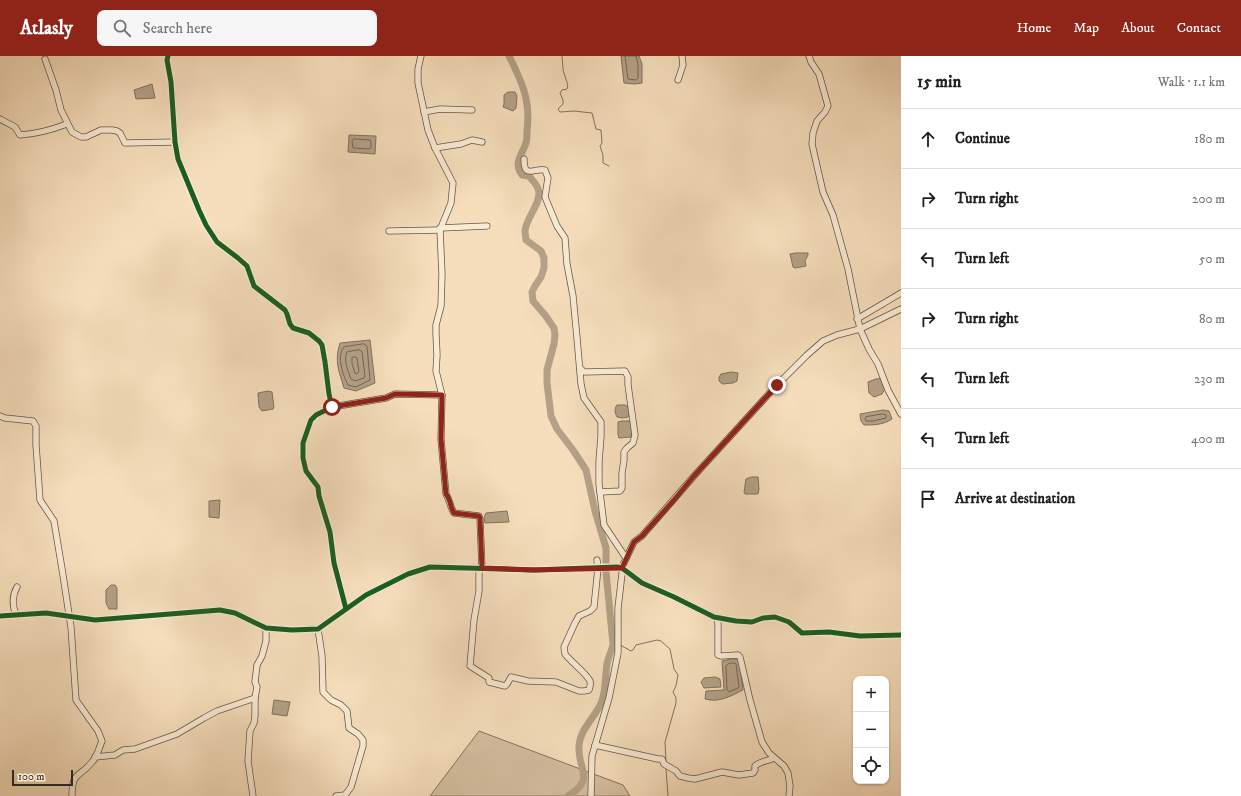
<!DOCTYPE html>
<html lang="en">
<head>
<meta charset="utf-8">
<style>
	body { margin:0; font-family:"IM FELL DW Pica",serif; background:#f6f6f6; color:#202124 }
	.controls { position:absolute; right:12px; bottom:12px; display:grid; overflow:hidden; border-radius:8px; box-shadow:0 1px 3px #0004 }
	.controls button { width:36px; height:36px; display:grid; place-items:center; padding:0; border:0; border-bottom:1px solid #e0e0e0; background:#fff; color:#202124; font:20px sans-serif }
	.scale { position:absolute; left:12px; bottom:10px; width:61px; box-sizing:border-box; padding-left:4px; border:2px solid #342a20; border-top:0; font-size:11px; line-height:14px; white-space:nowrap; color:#342a20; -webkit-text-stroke:3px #f9ead3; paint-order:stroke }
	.stop { position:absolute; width:12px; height:12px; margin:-9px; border:3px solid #8f2418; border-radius:50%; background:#fff }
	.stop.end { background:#8f2418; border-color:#fff; box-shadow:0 1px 4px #0008 }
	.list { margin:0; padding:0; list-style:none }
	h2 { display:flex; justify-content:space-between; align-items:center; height:52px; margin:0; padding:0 16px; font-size:17px }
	h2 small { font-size:13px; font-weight:400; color:#757577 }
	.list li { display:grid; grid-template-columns:26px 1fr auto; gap:12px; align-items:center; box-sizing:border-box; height:60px; padding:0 16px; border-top:1px solid #e0e0e0 }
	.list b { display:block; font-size:15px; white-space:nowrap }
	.list em { font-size:13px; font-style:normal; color:#757577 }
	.icon { flex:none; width:22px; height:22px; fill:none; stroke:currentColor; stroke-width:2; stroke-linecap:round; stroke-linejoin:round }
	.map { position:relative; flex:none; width:901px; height:740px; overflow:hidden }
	header { display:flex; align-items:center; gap:24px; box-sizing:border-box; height:56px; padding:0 20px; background:#8f2418; color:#fff }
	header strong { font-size:19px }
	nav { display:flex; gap:22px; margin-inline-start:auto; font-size:14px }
	.search { width:280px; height:36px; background:#f6f6f6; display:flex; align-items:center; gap:10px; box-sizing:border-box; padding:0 14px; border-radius:8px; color:#757577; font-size:15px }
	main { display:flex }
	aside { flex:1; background:#fff }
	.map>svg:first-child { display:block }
	.green { fill:#d5bfa1; stroke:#847460 }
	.water { fill:#b4a187; stroke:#81715e }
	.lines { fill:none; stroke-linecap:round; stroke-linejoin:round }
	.shore { stroke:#746654; stroke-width:1 }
	.stream { stroke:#81715e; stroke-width:1 }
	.river { stroke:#b4a187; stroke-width:7 }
	.minor-casing { stroke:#645747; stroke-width:7 }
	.minor { stroke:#f9ead3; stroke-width:5.5 }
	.cycleway-casing { stroke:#f9ead3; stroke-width:8 }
	.cycleway { stroke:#1b5e20; stroke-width:5 }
	.route { stroke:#8f2418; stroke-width:5 }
</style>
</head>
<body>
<header>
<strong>Atlasly</strong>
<div class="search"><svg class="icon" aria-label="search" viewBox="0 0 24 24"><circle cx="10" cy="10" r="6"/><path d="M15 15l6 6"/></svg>Search here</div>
<nav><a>Home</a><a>Map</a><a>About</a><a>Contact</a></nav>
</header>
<main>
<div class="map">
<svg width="901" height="740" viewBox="0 0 901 740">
	<rect width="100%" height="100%" fill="#f6debc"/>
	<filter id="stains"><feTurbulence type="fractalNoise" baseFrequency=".005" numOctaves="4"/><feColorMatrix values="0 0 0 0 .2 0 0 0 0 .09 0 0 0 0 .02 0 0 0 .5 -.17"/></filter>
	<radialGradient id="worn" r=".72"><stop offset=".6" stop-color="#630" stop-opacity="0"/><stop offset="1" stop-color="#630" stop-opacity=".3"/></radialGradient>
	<polygon class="green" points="479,675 623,729 630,740 430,740"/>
	<g class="water">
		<polygon points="621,0 639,0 642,8 642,27 634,28 624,27"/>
		<polygon points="152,28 155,42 136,43 134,34"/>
		<polygon points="508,36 515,36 517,40 516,52 513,55 503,51 504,48 504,39"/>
		<polygon points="349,79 376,80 375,98 348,96"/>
		<polygon points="796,197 808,197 808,199 805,205 806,210 795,212 793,211 790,198"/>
		<path d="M370 284 375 327 356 335 344 332C339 315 334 305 340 287Z"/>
		<polygon points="731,316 738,317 737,325 733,327 722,328 719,325 719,321 721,318"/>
		<polygon points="883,322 886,331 882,338 874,341 869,337 868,326 876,323"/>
		<polygon points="268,335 272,336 274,352 273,353 262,355 259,351 258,337"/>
		<path d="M617 349H625L628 351 630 357 628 361 623 362 617 361C615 357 614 353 617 349Z"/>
		<path d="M883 354 889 355 892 363C883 369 874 369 864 369L861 365 860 358Z"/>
		<path d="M622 365H630C632 370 632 375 631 381L619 382 618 379V366Z"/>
		<polygon points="751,421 758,421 759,433 758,438 745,438 744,436 746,423"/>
		<polygon points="220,444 219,462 209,461 209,445"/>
		<polygon points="507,455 509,466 485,467 484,462 486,457"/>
		<polygon points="111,529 115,529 117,532 117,553 109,553 106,547 106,534"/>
		<path d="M732 603H739L743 634C731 640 719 647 705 643L706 635 724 634 722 605Z"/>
		<polygon points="715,621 720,623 721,631 704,632 701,626 704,622"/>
		<polygon points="274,644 290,646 287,660 272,658"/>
	</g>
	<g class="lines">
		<g class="shore">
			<polyline points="625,0 628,23 636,24 638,22 638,8 636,0"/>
			<polygon points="354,83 370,84 371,86 371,92 369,93 353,92 352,85"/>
			<path d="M364 288 367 290 370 324 356 331 348 329C343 319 336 300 344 291Z"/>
			<path d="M360 294 362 296 365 320 364 322 355 325 351 323C348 315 343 303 347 296Z"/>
			<polygon points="354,301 356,301 357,302 359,316 357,318 355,317 352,308 352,302"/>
			<polygon points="883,358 886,359 886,362 873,365 866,365 865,363 866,361"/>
			<polygon points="732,607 735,607 736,608 739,631 738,632 729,636 727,634 726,610 728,608"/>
		</g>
		<g class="stream">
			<path d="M562 0C563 7 562 14 565 20 566 26 569 27 567 33L562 34 560 37 563 44V48L558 53 560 56 574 55 592 57 596 73 601 74 602 87 600 90 603 99V107L609 110"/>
			<polyline points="620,589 631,595 633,594 636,589 657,584 661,585 670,593 674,613 678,619 676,630 673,636 676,642 676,647 665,686 666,705"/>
			<polyline points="666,713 668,740"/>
		</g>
		<path class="river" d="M509 0C522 26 531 45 527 75 527 79 527 84 526 87 522 99 513 107 522 119L529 120C533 125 538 129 539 136 540 149 526 162 525 175 525 178 526 181 526 184L541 195 544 202V212L541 221 535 230 532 236 533 245 545 259 554 272 555 279 554 288 547 314V327L551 360 557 373 573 394 586 414 595 455 606 492V516L613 588C612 595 608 601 607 608 605 621 606 633 602 645 596 661 579 673 579 692 578 714 596 723 568 740"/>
		<g class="minor-casing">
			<g id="minor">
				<polyline points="168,0 167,4 171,26 175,86 178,103 199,154 206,169 217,186 238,202 247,210 254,230 285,254 287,258 290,268 293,272 309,277 319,285 322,289 325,306 329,338 332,351 316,359 311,364 303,387 303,402 306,415 318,431 319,440 330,476 334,507 346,553"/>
				<polyline points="809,0 811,6 819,18 828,50 825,56 817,65 813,77 812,88 817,110 823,136 833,159 848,213 860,273 869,293 878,308 888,334 901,358"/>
				<polyline points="45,3 56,34 61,54 72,76 81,81 86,81 101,74 112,74 117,75 120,77 125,87 175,86"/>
				<polyline points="678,24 683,9 682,0"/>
				<polyline points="424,56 440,53 472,54"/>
				<path d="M0 63 15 71 20 79C37 78 51 74 67 68"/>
				<polyline points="435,92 461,88 472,84 482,86"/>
				<path d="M524 103C524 123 533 112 545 114L548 122 545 141 557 170 565 182 567 208 573 240 577 282 581 328 584 342 601 366V380L599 406V428L604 469 626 502"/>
				<polyline points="440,172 487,170"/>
				<polyline points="389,175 440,174"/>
				<polyline points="857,263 901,237"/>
				<polyline points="580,312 584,316 625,315 628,321 628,329 635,379 633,387 627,392 624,396 624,404 622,417 622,432 620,435 600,436"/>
				<path d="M442 339 441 383 446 438C450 444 450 451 454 457L479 460 480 463 482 512"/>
				<polyline points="332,351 386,342 395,338 442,339 436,315 437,299 436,278 436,269 441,250 442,218 440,174 451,147 453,127 435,92 428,74 418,27 418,13 421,0"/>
				<path d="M0 360 5 362 33 365 36 370V389L40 444 54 465 62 513 71 571 76 644 98 675 102 685C99 692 97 701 92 706 80 722 72 714 72 740"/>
				<path d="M479 512V535L474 564 470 610 489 622V626L505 630 507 628 511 621 528 625 556 626 579 635H584L589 634C590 631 591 628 590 625 587 618 570 605 565 598L564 591 575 567 579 560 590 555 594 551 598 512 597 504"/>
				<path d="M16 559C12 549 12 540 17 531"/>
				<polyline points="0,560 46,557 95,564 220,554 235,557 266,572 292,574 318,573 366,539 408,518 430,511 534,514 617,511 622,512 642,527 674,541 714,561 736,565 752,566 763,562 775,561 789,566 802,577 829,576 860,580 901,579"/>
				<polyline points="717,562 718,568 718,599 721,600 738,599 740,601 750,644 762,686 769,697 784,710 788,717 790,730 789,740"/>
				<polyline points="318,573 322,600 323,636 331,644 341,649 347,655 349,672 358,678 363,684 363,690 351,731 345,739 336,740"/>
				<path d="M595 689 658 703H662L664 708 676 715 680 720 688 722 695 723 722 716 739 719 753 717 755 714V710C760 705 768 705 774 702"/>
				<polyline points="95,701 115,699 123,694 135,693 177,678 204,662 217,655 255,642 257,631 255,626 257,609 262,600 266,585 266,572"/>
				<polyline points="253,740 248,705 250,675 254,667 255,660 255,642"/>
				<polyline points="591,740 592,700 609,642 618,597 618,552 623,509 634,486 642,480 694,420 777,329 807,299 823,285 837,279 860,273 901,253"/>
			</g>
		</g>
		<use href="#minor" class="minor"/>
		<g class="cycleway-casing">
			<g id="cycleway">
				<polyline points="168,0 167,4 171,26 175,86 178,103 199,154 206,169 217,186 238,202 247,210 254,230 285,254 287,258 290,268 293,272 309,277 319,285 322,289 325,306 329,338 332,351 316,359 311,364 303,387 303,402 306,415 318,431 319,440 330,476 334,507 346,553"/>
				<polyline points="0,560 46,557 95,564 220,554 235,557 266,572 292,574 318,573 366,539 408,518 430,511 534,514 617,511 622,512 642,527 674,541 714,561 736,565 752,566 763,562 775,561 789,566 802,577 829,576 860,580 901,579"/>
			</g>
		</g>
		<use href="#cycleway" class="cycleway"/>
	</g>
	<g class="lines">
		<path class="route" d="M332 351 386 342 395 338 442 339 441 383 446 438C451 444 450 451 454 457L479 460 480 462 482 512 534 514 622 512 634 486 642 480 674 444 694 420 777 329"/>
	</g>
	<rect width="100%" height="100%" filter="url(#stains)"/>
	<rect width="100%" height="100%" fill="url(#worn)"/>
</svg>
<div class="controls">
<button>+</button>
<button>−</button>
<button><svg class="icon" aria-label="locate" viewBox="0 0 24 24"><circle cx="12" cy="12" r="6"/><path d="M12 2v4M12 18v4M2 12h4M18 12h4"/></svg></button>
</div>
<div class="scale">100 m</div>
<div class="stop" style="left:332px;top:351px"></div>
<div class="stop end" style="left:777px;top:329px"></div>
</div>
<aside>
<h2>15 min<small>Walk · 1.1 km</small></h2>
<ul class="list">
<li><svg class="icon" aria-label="ahead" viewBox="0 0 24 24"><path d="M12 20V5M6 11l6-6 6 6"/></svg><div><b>Continue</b></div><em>180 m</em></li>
<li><svg class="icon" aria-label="right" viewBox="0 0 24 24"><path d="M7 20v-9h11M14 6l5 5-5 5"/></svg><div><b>Turn right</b></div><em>200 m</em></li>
<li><svg class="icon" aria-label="left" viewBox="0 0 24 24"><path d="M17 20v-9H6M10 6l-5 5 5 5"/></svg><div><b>Turn left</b></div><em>50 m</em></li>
<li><svg class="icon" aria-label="right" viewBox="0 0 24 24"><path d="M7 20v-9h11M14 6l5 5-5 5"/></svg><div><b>Turn right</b></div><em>80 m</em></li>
<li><svg class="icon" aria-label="left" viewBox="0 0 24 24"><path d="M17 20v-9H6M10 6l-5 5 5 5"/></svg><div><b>Turn left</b></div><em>230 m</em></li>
<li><svg class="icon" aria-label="left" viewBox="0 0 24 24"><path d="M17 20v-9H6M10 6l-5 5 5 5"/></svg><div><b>Turn left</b></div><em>400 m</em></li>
<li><svg class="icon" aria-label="arrive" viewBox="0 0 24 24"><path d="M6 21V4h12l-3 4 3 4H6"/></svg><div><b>Arrive at destination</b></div></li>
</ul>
</aside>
</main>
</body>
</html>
